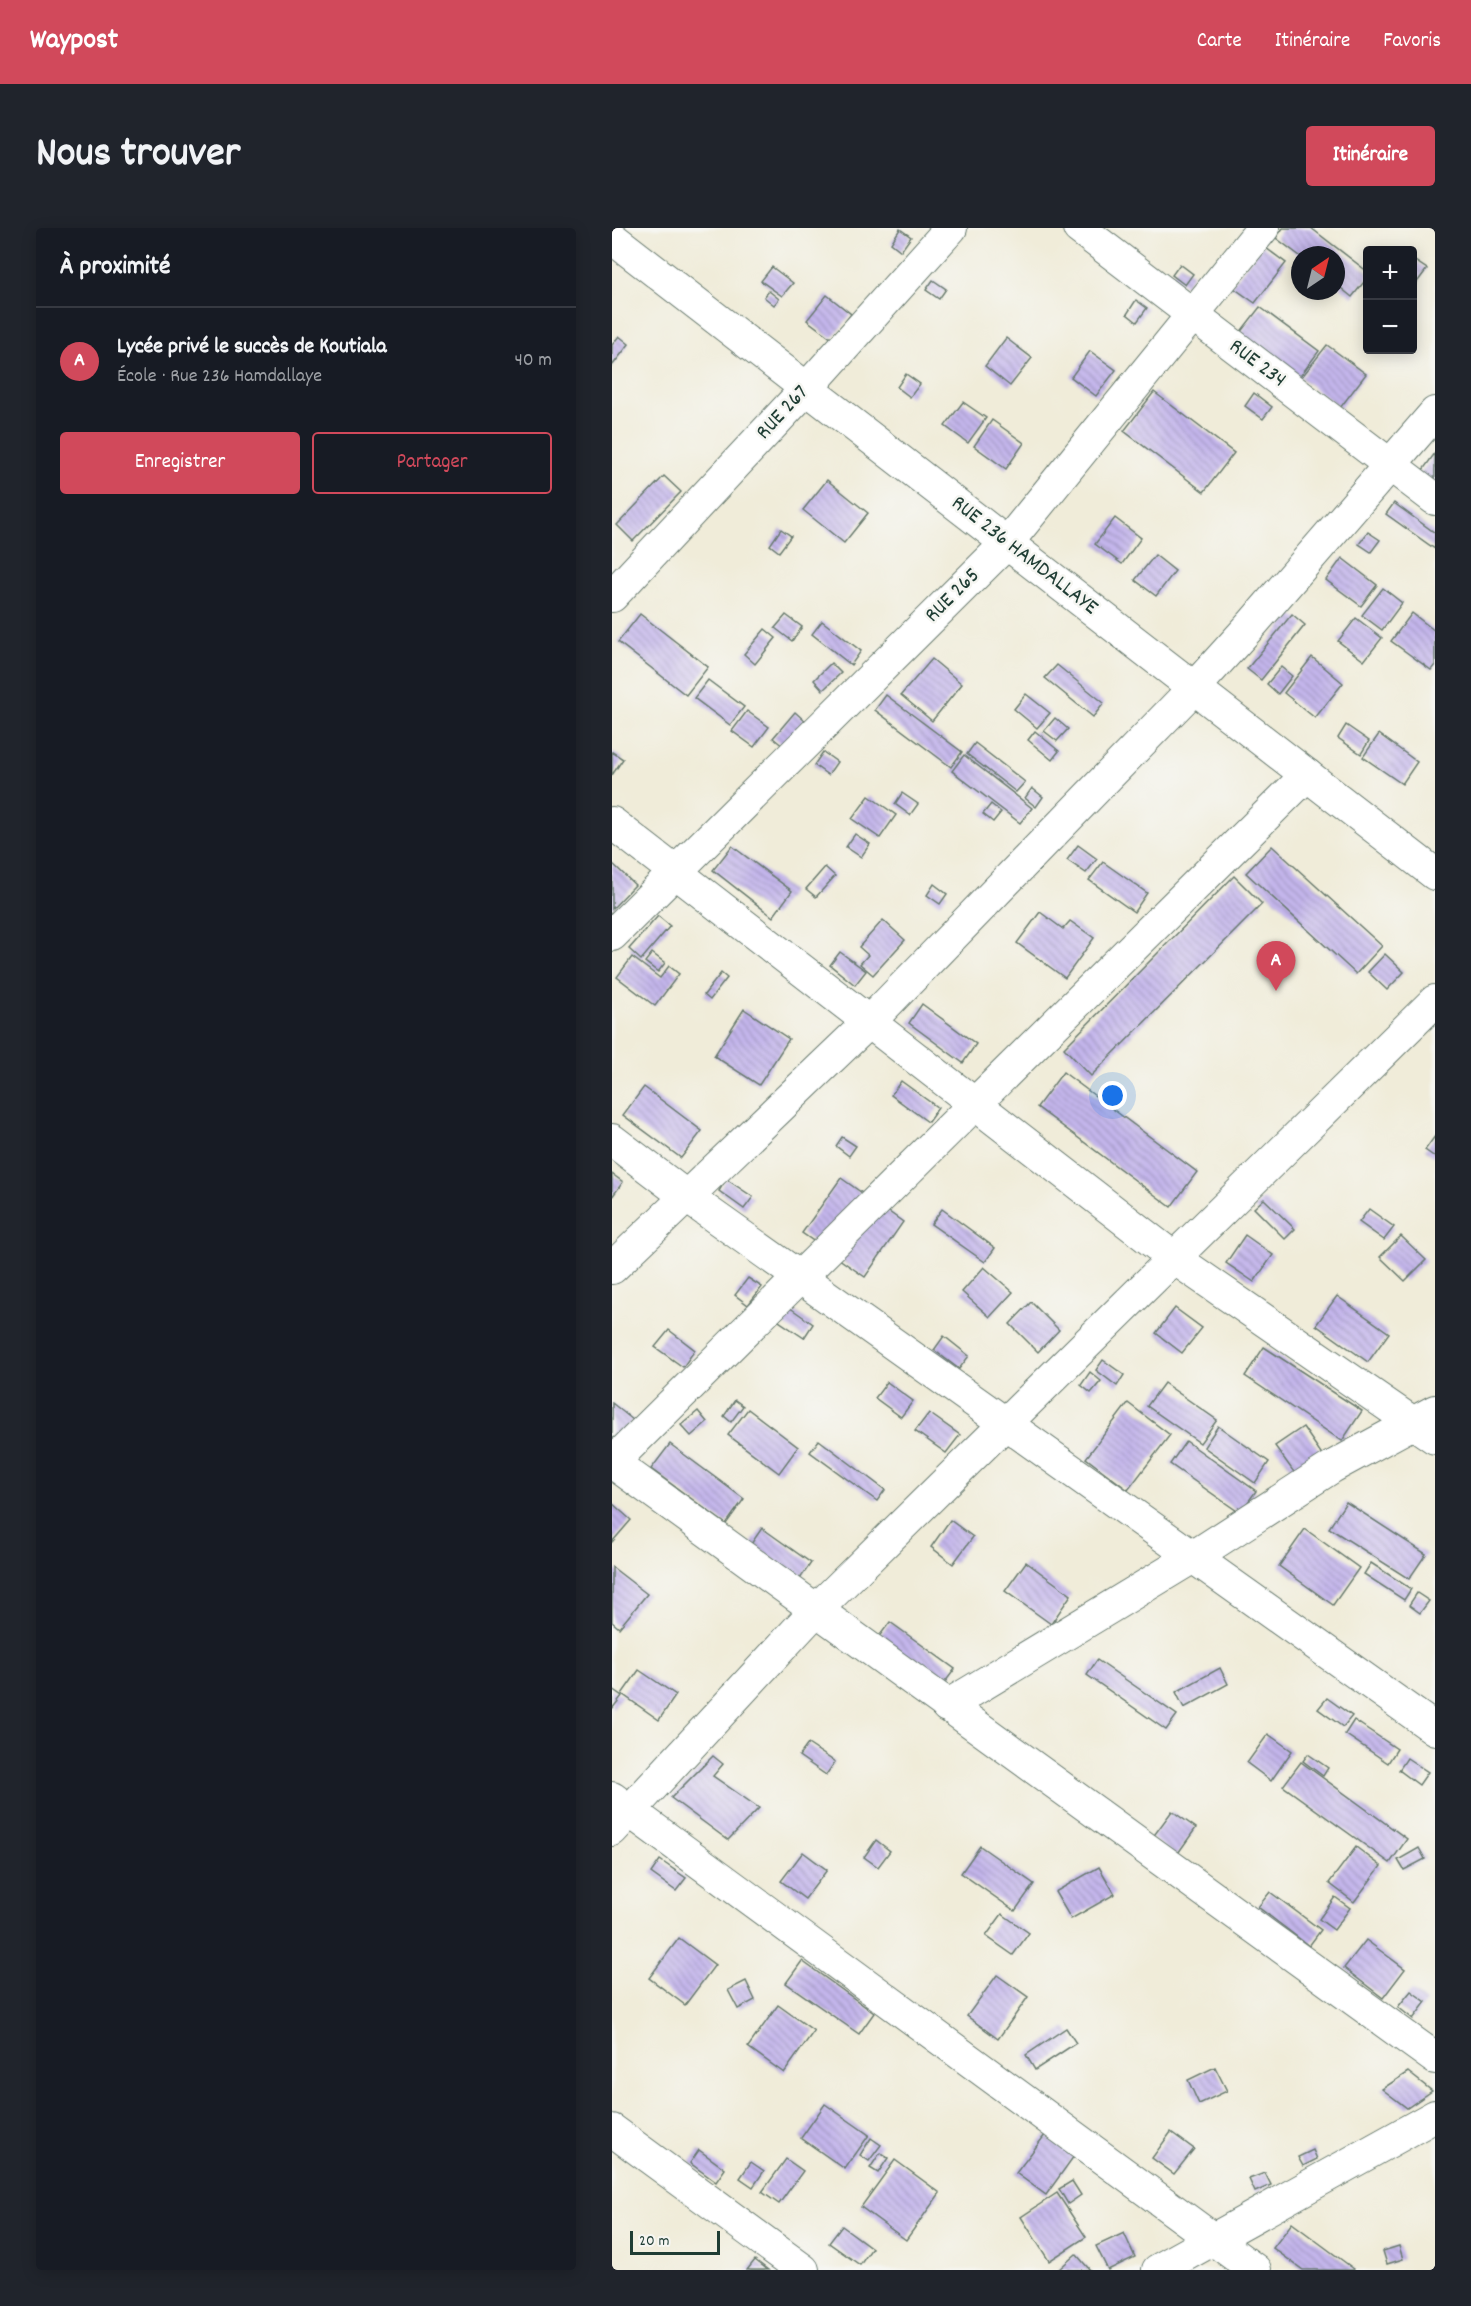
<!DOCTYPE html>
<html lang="fr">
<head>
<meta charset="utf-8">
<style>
	body { margin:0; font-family:Dekko,sans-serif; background:#20242c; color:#f1f3f6 }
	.controls { position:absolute; right:18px; top:18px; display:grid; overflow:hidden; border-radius:6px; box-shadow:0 3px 15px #0003 }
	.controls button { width:54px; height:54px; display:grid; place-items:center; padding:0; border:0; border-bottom:2px solid #363941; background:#171b24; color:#f1f3f6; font:30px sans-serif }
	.compass { position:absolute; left:679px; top:18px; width:54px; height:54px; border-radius:50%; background:#171b24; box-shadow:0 3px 15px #0003; rotate:35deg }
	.scale { position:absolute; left:18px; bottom:15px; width:90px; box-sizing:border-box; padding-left:6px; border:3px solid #1f3d34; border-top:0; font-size:16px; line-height:21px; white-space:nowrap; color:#1f3d34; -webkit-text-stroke:4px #f6f6f2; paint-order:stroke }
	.you { position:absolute; left:501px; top:868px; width:21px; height:21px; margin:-15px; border:4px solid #fff; border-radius:50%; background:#1a73e8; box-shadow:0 0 0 9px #1a73e833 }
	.badge { display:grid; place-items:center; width:39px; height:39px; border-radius:50%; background:#d1495b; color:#fff; font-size:20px; font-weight:700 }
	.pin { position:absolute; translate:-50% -50px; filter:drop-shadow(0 2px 3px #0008) }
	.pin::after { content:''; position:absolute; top:32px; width:21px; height:18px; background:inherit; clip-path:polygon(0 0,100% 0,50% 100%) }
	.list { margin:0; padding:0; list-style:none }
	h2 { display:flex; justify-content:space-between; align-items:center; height:78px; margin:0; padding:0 24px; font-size:26px }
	h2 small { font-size:20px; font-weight:400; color:#9ea1a6 }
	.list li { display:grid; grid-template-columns:39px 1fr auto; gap:18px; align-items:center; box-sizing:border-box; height:108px; padding:0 24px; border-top:2px solid #363941 }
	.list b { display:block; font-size:22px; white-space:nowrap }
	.list p { margin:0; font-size:20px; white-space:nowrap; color:#9ea1a6 }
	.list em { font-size:20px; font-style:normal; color:#9ea1a6 }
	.actions { display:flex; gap:12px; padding:18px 24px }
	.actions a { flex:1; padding:14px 0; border:2px solid #d1495b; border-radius:6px; text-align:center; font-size:21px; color:#d1495b }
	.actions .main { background:#d1495b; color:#fff }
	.map { position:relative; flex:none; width:823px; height:2042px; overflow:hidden; border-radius:6px }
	header { display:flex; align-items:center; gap:36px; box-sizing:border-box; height:84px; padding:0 30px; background:#d1495b; color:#fff }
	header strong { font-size:28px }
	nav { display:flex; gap:33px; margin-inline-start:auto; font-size:21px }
	.intro { display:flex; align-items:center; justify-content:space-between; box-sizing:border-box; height:144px; padding:0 36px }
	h1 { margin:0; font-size:42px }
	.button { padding:15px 27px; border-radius:6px; background:#d1495b; color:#fff; font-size:21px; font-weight:700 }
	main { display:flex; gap:36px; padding:0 36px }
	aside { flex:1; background:#171b24; border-radius:6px; box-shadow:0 3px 15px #0003 }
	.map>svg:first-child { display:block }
	.building { fill:url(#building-back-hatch) }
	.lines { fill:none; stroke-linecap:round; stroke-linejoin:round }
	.minor-casing { stroke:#687a6e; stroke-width:34 }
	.minor { stroke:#fff; stroke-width:32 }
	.labels { text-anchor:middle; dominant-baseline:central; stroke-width:5; stroke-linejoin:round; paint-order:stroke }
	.street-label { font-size:22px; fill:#1f3d34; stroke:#f6f6f2 }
</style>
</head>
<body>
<header>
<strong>Waypost</strong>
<nav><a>Carte</a><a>Itinéraire</a><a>Favoris</a></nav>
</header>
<div class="intro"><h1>Nous trouver</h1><a class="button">Itinéraire</a></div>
<main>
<aside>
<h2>À proximité<small></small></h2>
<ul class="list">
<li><span class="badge">A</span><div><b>Lycée privé le succès de Koutiala</b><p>École · Rue 236 Hamdallaye</p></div><em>40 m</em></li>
</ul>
<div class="actions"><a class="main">Enregistrer</a><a>Partager</a></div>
</aside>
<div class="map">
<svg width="823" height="2042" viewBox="0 0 823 2042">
	<defs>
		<pattern id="building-back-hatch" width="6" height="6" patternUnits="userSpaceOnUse" patternTransform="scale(1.5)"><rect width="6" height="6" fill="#c4b6ec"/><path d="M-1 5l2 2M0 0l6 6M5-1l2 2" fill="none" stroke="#9f95c0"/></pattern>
	</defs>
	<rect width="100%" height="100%" fill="#f6f6f2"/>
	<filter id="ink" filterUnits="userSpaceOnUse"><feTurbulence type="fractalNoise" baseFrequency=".0167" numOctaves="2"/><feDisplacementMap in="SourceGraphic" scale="12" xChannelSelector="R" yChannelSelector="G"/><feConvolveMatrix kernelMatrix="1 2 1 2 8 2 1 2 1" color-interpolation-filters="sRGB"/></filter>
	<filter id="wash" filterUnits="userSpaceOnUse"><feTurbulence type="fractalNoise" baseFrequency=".008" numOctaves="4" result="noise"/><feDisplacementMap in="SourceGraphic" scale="24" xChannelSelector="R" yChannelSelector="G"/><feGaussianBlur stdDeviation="1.35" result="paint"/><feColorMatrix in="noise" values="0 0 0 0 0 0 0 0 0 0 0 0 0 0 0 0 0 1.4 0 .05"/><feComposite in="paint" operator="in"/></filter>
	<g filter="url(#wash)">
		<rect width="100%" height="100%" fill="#f0ecd9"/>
		<g id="blocks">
			<g class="building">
				<polygon points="671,0 699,0 756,44 756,49 740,69 724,56 724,27 688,28 664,10"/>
				<polygon points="288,1 299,9 289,23 279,15"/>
				<polygon points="650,17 674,35 643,75 619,58"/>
				<polygon points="800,31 815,41 800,61"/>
				<polygon points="568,36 581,46 573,57 560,47"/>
				<polygon points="160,39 181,55 170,68 149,53"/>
				<polygon points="321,52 334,61 327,71 314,62"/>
				<polygon points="157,63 167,71 162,77 152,69"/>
				<polygon points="215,67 239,86 220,111 195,92"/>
				<polygon points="524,72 535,80 525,94 515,86"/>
				<polygon points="648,79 707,123 686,151 627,106"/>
				<polygon points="7,108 17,116 0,138 0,117"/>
				<polygon points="394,110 420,130 398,158 373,138"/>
				<polygon points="715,117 754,146 728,180 689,150"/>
				<polygon points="478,123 504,142 484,168 459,149"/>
				<polygon points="294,146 308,156 298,169 285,159"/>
				<polygon points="542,164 622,225 592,264 512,203"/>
				<polygon points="642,165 660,179 651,191 633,178"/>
				<polygon points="351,174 374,190 356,215 333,198"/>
				<polygon points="380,192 412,215 394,241 362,218"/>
				<polygon points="823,225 823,267 803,253"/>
				<polygon points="52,248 69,264 21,313 5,297"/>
				<polygon points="215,252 256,285 232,315 191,282"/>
				<polygon points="782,275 823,305 823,321 774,286"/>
				<polygon points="503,290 529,310 510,336 483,316"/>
				<polygon points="169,301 179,308 167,324 158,317"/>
				<polygon points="756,304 768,312 759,324 747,316"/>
				<polygon points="543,327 563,343 544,368 523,352"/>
				<polygon points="730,330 765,357 749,378 714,352"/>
				<polygon points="771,360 790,375 770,402 750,387"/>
				<polygon points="800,385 823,403 823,437 819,442 779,413"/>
				<polygon points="28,386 96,439 74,467 6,414"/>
				<polygon points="680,386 693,397 649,452 635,441"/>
				<polygon points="174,387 190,399 180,413 163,400"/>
				<polygon points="744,390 770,410 752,433 726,413"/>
				<polygon points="210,393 249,423 239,437 200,406"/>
				<polygon points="153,401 164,410 143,436 132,426"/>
				<polygon points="700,429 731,455 703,490 672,465"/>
				<polygon points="320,431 350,456 320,493 289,467"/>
				<polygon points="219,435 229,445 211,462 202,452"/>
				<polygon points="445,437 492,475 481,489 433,450"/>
				<polygon points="669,439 680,448 666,466 655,456"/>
				<polygon points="96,452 132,479 118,497 82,470"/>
				<polygon points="414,466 438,485 425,500 402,481"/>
				<polygon points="274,467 350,524 339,539 263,482"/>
				<polygon points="135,483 157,499 142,519 120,503"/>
				<polygon points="183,484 193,493 172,519 161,510"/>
				<polygon points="443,490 456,501 445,513 432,503"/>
				<polygon points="734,497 757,513 749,526 726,510"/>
				<polygon points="423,503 447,523 440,532 416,512"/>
				<polygon points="767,506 805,534 790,556 751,529"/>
				<polygon points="363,515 413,554 404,564 355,526"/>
				<polygon points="0,524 11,531 0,547"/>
				<polygon points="211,524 225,534 216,547 202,537"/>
				<polygon points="352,527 420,580 408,595 340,543"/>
				<polygon points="420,560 431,569 424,579 413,570"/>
				<polygon points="290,565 306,576 298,587 283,576"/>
				<polygon points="257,568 284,587 268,610 240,591"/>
				<polygon points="379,576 389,584 381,594 371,586"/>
				<polygon points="243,606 258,616 249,629 234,619"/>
				<polygon points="466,617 485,631 474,645 455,632"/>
				<polygon points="120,618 180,663 161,689 101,642"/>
				<polygon points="660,618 770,718 744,746 634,645"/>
				<polygon points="491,634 535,665 522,684 477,652"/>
				<polygon points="0,635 23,657 0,681"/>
				<polygon points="213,639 223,648 204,669 194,661"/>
				<polygon points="622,648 650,676 479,848 452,820"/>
				<polygon points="322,656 335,666 328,676 315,667"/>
				<polygon points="428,684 451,701 458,693 482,710 453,750 405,715"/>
				<polygon points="46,688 58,698 29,732 17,721"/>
				<polygon points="271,692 293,712 261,747 248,736 256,727 247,719"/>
				<polygon points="228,724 254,743 243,757 218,737"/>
				<polygon points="40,725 53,735 46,744 33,734"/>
				<polygon points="773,726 792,744 775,762 756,744"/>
				<polygon points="20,729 48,750 57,738 67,746 43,778 5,749"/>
				<polygon points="109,745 115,750 98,772 92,767"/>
				<polygon points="310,776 364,816 351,835 297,795"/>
				<polygon points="132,781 177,811 147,857 102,828"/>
				<polygon points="451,844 585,944 559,979 425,879"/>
				<polygon points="289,853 326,880 316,894 279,867"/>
				<polygon points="32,859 90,903 69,930 11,887"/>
				<polygon points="823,908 823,929 813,922"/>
				<polygon points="230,909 244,918 237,928 224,918"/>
				<polygon points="0,946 11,954 0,969"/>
				<polygon points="229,950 291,994 253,1049 190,1005"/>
				<polygon points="114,951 141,969 132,981 107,963"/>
				<polygon points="652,971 683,1001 673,1011 642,980"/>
				<polygon points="330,981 383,1020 373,1034 319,996"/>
				<polygon points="757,981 782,999 772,1012 747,994"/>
				<polygon points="633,1007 661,1027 642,1054 614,1035"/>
				<polygon points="789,1008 814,1032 793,1053 768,1029"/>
				<polygon points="372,1039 401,1064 378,1089 350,1064"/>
				<polygon points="136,1050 150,1059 136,1077 123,1067"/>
				<polygon points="725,1068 777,1105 756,1134 704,1097"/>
				<polygon points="419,1074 447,1102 426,1124 398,1096"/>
				<polygon points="174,1077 201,1096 192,1110 164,1091"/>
				<polygon points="563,1080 590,1100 570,1125 544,1105"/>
				<polygon points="57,1102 83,1122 71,1139 43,1119"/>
				<polygon points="332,1108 357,1128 347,1141 322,1122"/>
				<polygon points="652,1119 750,1183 730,1213 633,1148"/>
				<polygon points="491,1132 512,1147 505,1158 484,1142"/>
				<polygon points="478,1144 489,1153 479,1165 469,1157"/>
				<polygon points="275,1154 301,1173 289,1189 263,1170"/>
				<polygon points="552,1155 605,1192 588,1215 535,1178"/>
				<polygon points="123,1172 131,1178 119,1194 112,1188"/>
				<polygon points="0,1175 21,1192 5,1213 0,1209"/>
				<polygon points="516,1175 558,1207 516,1262 474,1230"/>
				<polygon points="136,1181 186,1219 167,1245 116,1207"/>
				<polygon points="86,1183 95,1194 79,1208 69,1197"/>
				<polygon points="317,1185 348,1207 334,1225 303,1203"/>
				<polygon points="606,1198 657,1234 643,1255 592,1219"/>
				<polygon points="691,1199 711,1228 684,1247 663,1218"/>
				<polygon points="207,1212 273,1262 265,1273 198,1224"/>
				<polygon points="574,1213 644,1263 628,1285 558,1236"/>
				<polygon points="58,1216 132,1271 114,1296 39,1241"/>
				<polygon points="734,1274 814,1326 797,1351 717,1300"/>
				<polygon points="0,1275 19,1292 0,1314"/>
				<polygon points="338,1292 361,1309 341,1336 319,1319"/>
				<polygon points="150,1300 199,1335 188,1351 139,1316"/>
				<polygon points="693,1301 747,1340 721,1377 667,1338"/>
				<polygon points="414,1334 459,1367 439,1396 393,1363"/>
				<polygon points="759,1335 799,1361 792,1372 752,1346"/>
				<polygon points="0,1339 35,1366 7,1400 0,1394"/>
				<polygon points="805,1365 817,1373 808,1385 797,1377"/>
				<polygon points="278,1394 343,1441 330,1458 265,1411"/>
				<polygon points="485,1432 565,1487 554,1502 475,1447"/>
				<polygon points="608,1440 616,1456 572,1480 564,1464"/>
				<polygon points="27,1442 64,1467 47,1492 10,1466"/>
				<polygon points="0,1461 10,1468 0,1481"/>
				<polygon points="715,1470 740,1488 731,1499 706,1481"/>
				<polygon points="742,1492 785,1521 776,1535 733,1506"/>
				<polygon points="656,1506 680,1523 659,1553 635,1535"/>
				<polygon points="196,1516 223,1534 214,1547 187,1528"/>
				<polygon points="696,1526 716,1540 711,1548 691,1533"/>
				<polygon points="101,1528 111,1536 101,1548 147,1580 116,1612 59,1570"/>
				<polygon points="795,1530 816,1544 807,1557 787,1542"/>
				<polygon points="689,1534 795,1611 778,1635 671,1558"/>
				<polygon points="560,1583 584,1600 564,1628 540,1610"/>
				<polygon points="264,1612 278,1623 266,1639 252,1629"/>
				<polygon points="368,1618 422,1656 403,1683 349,1645"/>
				<polygon points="744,1619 769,1638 742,1674 717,1655"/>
				<polygon points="807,1620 813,1631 792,1642 786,1632"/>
				<polygon points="191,1624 215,1642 193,1671 169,1653"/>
				<polygon points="48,1632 74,1650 64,1663 39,1645"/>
				<polygon points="487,1639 503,1666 459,1691 443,1664"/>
				<polygon points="658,1664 709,1702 697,1718 646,1679"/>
				<polygon points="723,1669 738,1680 722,1702 707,1691"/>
				<polygon points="390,1686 417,1705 401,1727 374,1708"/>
				<polygon points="67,1710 103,1737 73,1777 37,1750"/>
				<polygon points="754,1712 793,1741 771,1770 732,1740"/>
				<polygon points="190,1733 262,1785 247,1806 174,1755"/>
				<polygon points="385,1747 416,1769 386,1811 355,1788"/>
				<polygon points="134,1753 143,1772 126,1781 116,1762"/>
				<polygon points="799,1763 814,1774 801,1791 786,1779"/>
				<polygon points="166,1777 202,1803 172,1845 136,1819"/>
				<polygon points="454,1800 464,1815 423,1842 414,1827"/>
				<polygon points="603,1839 615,1863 587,1876 576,1852"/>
				<polygon points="796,1844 820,1863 795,1880 770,1861"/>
				<polygon points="213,1876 257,1907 233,1941 189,1910"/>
				<polygon points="559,1904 582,1921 562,1946 540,1930"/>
				<polygon points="433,1907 462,1928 434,1967 404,1945"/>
				<polygon points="259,1910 269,1917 257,1933 248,1927"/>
				<polygon points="87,1922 113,1941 104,1954 78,1935"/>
				<polygon points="701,1922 705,1931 691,1938 686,1929"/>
				<polygon points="268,1925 276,1930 266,1945 258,1940"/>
				<polygon points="174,1931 191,1943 167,1976 150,1964"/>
				<polygon points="283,1932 328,1965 294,2012 249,1979"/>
				<polygon points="139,1934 152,1943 141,1959 128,1950"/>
				<polygon points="653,1945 659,1957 643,1964 637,1951"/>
				<polygon points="460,1953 469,1967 456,1976 447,1961"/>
				<polygon points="445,1965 474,2009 437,2033 409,1989"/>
				<polygon points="680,1995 742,2041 741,2042 691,2042 661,2020"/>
				<polygon points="230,1998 260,2020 248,2037 217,2015"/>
				<polygon points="512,2005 523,2029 496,2042 484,2018"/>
				<polygon points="787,2018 791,2031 775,2036 771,2023"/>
				<polygon points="464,2026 478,2042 446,2042"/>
				<polygon points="143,2032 156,2042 135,2042"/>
			</g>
		</g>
	</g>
	<g filter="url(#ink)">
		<use href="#blocks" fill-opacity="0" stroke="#687a6e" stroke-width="1.5"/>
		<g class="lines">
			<g class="minor-casing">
				<g id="minor">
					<polyline points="467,0 823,271"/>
					<polyline points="0,10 823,646"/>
					<polyline points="0,368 195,160 339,0"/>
					<polyline points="0,595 562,1030 823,1210"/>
					<polyline points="0,707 395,315 651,0"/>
					<polyline points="0,912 75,969 823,1501"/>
					<polyline points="0,1040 257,794 582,460 641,395 823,185"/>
					<polyline points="0,1234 823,1830"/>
					<polyline points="0,1235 695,547"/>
					<polyline points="335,1478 581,1329 720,1239 823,1183"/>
					<polyline points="0,1570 643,2042"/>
					<polyline points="0,1602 203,1383 823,773"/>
					<polyline points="0,1902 191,2042"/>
					<polyline points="546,2042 823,1888"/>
				</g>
			</g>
			<use href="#minor" class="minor"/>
		</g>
	</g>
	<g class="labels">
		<g class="street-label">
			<text transform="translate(645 136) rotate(37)">RUE 234</text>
			<text transform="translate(171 185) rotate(-47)">RUE 267</text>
			<text transform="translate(412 328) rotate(38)">RUE 236 HAMDALLAYE</text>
			<text transform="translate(341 368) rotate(-45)">RUE 265</text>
		</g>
	</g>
</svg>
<div class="controls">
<button>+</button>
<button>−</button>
</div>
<svg class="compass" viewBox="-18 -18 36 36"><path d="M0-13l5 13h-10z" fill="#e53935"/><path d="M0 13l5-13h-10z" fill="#9ea1a6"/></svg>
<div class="scale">20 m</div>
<div class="you"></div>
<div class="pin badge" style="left:664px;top:763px">A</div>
</div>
</main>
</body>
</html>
